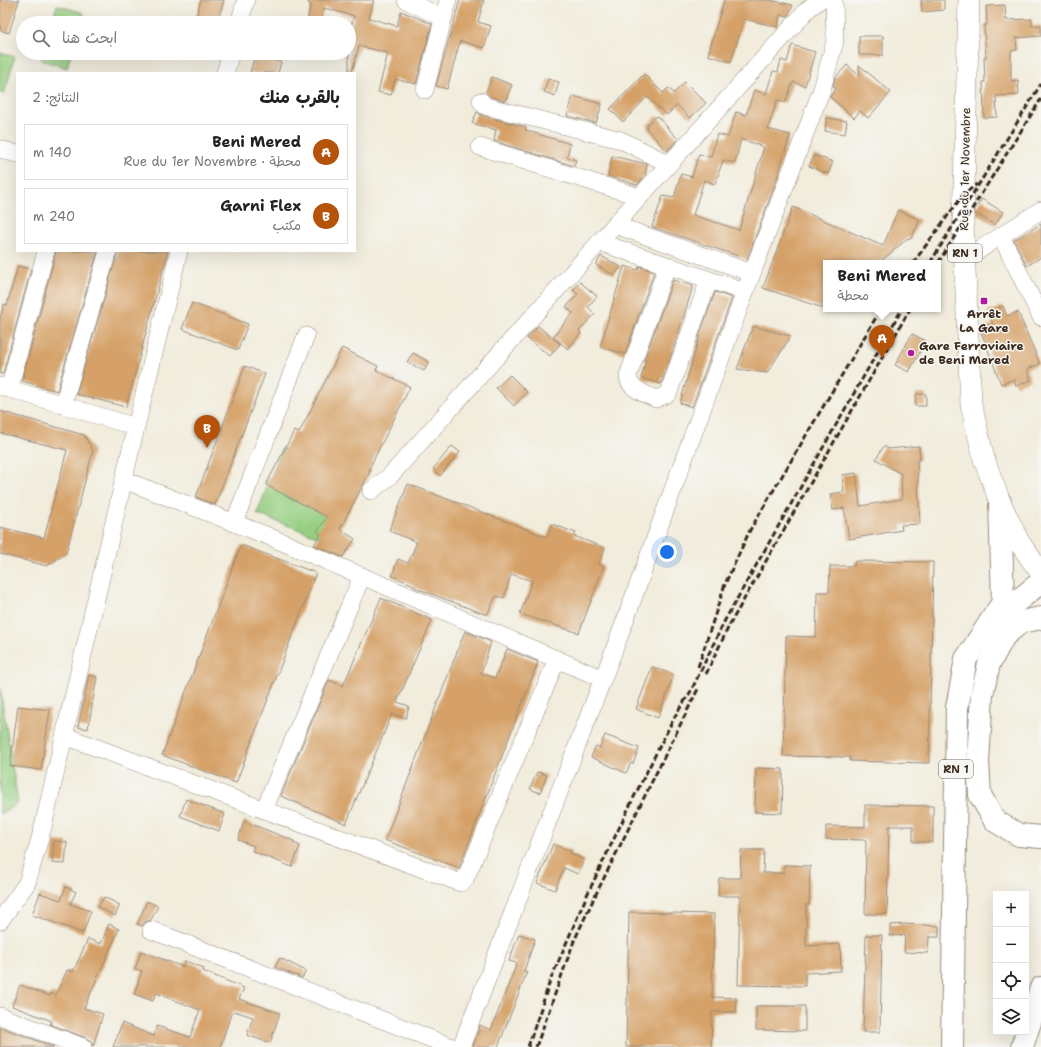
<!DOCTYPE html>
<html lang="ar">
<head>
<meta charset="utf-8">
<style>
	body { margin:0; font-family:"Shantell Sans","Playpen Sans Arabic",sans-serif; background:#f2f2f2; color:#222; direction:rtl }
	.controls { position:absolute; right:12px; bottom:12px; display:grid; overflow:hidden; border-radius:0px; box-shadow:0 4px 16px #0002 }
	.controls button { width:36px; height:36px; display:grid; place-items:center; padding:0; border:0; border-bottom:1px solid #e0e0e0; background:#fff; color:#222; font:20px sans-serif }
	.you { position:absolute; left:667px; top:552px; width:14px; height:14px; margin:-10px; border:3px solid #fff; border-radius:50%; background:#1a73e8; box-shadow:0 0 0 6px #1a73e833 }
	.badge { display:grid; place-items:center; width:26px; height:26px; border-radius:50%; background:#b45309; color:#fff; font-size:13px; font-weight:700 }
	.pin { position:absolute; translate:-50% -33px; filter:drop-shadow(0 1px 2px #0008) }
	.pin::after { content:''; position:absolute; top:21px; width:14px; height:12px; background:inherit; clip-path:polygon(0 0,100% 0,50% 100%) }
	.popup { position:absolute; left:823px; top:260px; width:118px; height:52px; box-sizing:border-box; display:grid; place-content:center; border-radius:0px; background:#fff; filter:drop-shadow(0 1px 3px #0005); font-size:13px; white-space:nowrap; color:#767676 }
	.popup b { font-size:15px; color:#222 }
	.popup::after { content:''; position:absolute; left:50%; top:100%; margin-left:-8px; border:8px solid transparent; border-top-color:#fff }
	.list { margin:0; padding:0; list-style:none }
	h2 { display:flex; justify-content:space-between; align-items:center; height:52px; margin:0; padding:0 16px; font-size:17px }
	h2 small { font-size:13px; font-weight:400; color:#767676 }
	.list li { display:grid; grid-template-columns:26px 1fr auto; gap:12px; align-items:center; box-sizing:border-box; height:56px; margin:0 8px 8px; padding:0 8px; border:1px solid #e0e0e0; border-radius:0px }
	.list b { display:block; font-size:15px; white-space:nowrap }
	.list p { margin:0; font-size:13px; white-space:nowrap; color:#767676 }
	.list em { font-size:13px; font-style:normal; color:#767676 }
	.icon { flex:none; width:22px; height:22px; fill:none; stroke:currentColor; stroke-width:2; stroke-linecap:round; stroke-linejoin:round }
	.map { position:relative; flex:none; width:1041px; height:1047px; overflow:hidden; direction:ltr }
	.search { position:absolute; background:#fff; box-shadow:0 4px 16px #0002; left:16px; top:16px; width:340px; height:44px; display:flex; align-items:center; gap:10px; box-sizing:border-box; padding:0 14px; border-radius:22px; color:#767676; font-size:15px }
	.panel { position:absolute; background:#fff; box-shadow:0 4px 16px #0002; left:16px; top:72px; width:340px; height:180px; border-radius:0px; direction:rtl }
	.map>svg:first-child { display:block }
	.green { fill:#97cf82; stroke:#697c50 }
	.building { fill:#d5a168; fill-rule:evenodd }
	.lines { fill:none; stroke-linecap:round; stroke-linejoin:round }
	.minor-casing { stroke:#968b7c; stroke-width:18 }
	.major-casing { stroke:#968b7c; stroke-width:22 }
	.highway-casing { stroke:#968b7c; stroke-width:24 }
	.minor { stroke:#fff; stroke-width:17 }
	.major { stroke:#fff; stroke-width:21 }
	.highway { stroke:#fff; stroke-width:22 }
	.rail { stroke:#3b2a1e; stroke-width:3; stroke-dasharray:6 3; stroke-linecap:butt }
	.poi-dot { fill:#b5179e; stroke:#f6f6f2; stroke-width:1.5 }
	.labels { text-anchor:middle; dominant-baseline:central; stroke-width:3; stroke-linejoin:round; paint-order:stroke }
	.shield { fill:#f6f6f2; stroke:#73675e; stroke-width:1 }
	.shield-label { font-size:11px; font-weight:bold; fill:#3b2a1e }
	.street-label { font-size:12px; fill:#3b2a1e; stroke:#f6f6f2 }
	.poi-label { font-size:12px; font-weight:bold; fill:#3b2a1e; stroke:#f6f6f2 }
</style>
</head>
<body>
<div class="map">
<svg width="1041" height="1047" viewBox="0 0 1041 1047">
	<rect width="100%" height="100%" fill="#f6f6f2"/>
	<filter id="ink" filterUnits="userSpaceOnUse"><feTurbulence type="fractalNoise" baseFrequency=".025" numOctaves="2"/><feDisplacementMap in="SourceGraphic" scale="8" xChannelSelector="R" yChannelSelector="G"/><feConvolveMatrix kernelMatrix="1 2 1 2 8 2 1 2 1" color-interpolation-filters="sRGB"/></filter>
	<filter id="wash" filterUnits="userSpaceOnUse"><feTurbulence type="fractalNoise" baseFrequency=".012" numOctaves="4" result="noise"/><feDisplacementMap in="SourceGraphic" scale="16" xChannelSelector="R" yChannelSelector="G"/><feGaussianBlur stdDeviation="0.9" result="paint"/><feColorMatrix in="noise" values="0 0 0 0 0 0 0 0 0 0 0 0 0 0 0 0 0 1.4 0 .05"/><feComposite in="paint" operator="in"/></filter>
	<g filter="url(#wash)">
		<rect width="100%" height="100%" fill="#f1ecdb"/>
		<g class="green">
			<polygon points="57,5 84,13 80,23 52,23"/>
			<polygon points="0,53 15,57 4,94 0,93"/>
			<polygon points="43,53 71,53 67,68 41,60"/>
			<polygon points="282,448 355,475 330,541 257,514"/>
			<polygon points="0,687 18,803 0,814"/>
		</g>
		<g id="blocks">
			<g class="building">
				<polygon points="0,0 19,0 9,33 0,30"/>
				<polygon points="201,0 224,0 217,23 194,23"/>
				<polygon points="309,0 374,0 369,18 397,26 401,11 432,24 416,84 395,79 391,95 378,92 388,53 359,46 352,72 349,71 349,33 354,16 324,8 320,23 307,21 311,4 308,3"/>
				<polygon points="460,0 484,0 478,22 491,26 484,48 460,41 447,89 436,86"/>
				<polygon points="724,0 770,0 793,5 788,17 780,15 778,27 744,19 731,62 708,55"/>
				<polygon points="921,0 944,0 944,10 922,12"/>
				<polygon points="1005,5 1006,20 1032,19 1032,26 1041,25 1041,36 1016,38 1017,50 1011,51 1011,81 1018,80 1019,95 996,96 997,117 984,118 983,82 985,82 984,57 986,57 984,25 987,25 986,6"/>
				<rect x="859" y="36" width="24" height="19"/>
				<path d="M792 45 815 52 805 86 793 82 785 103 777 100 768 129 790 135 776 182 747 259 652 227 663 196 674 198 681 174 692 177 699 154 711 157 717 134 728 137 736 112 746 115 754 90 766 94 773 71 778 72 781 60 787 62ZM741 139 764 147 739 230 693 215 704 180 715 184 723 160 735 163Z"/>
				<polygon points="255,55 281,62 278,73 250,73"/>
				<polygon points="847,65 860,76 859,65 891,92 868,118 860,111 854,118 830,97 836,89 833,86 835,78"/>
				<polygon points="644,74 663,93 668,88 674,93 685,82 706,103 690,118 677,105 667,115 647,97 623,122 610,109"/>
				<polygon points="492,77 512,85 505,101 491,97 486,92"/>
				<polygon points="548,79 559,82 555,96 544,92"/>
				<polygon points="573,96 602,104 596,123 567,116"/>
				<polygon points="477,112 483,116 526,127 525,130 570,144 567,157 576,160 574,166 494,141 496,130 472,123"/>
				<polygon points="657,116 678,139 667,151 647,129 647,125"/>
				<polygon points="827,118 847,121 845,134 825,131"/>
				<polygon points="814,155 833,162 828,174 809,166"/>
				<polygon points="612,156 647,164 645,176 637,185 608,176"/>
				<polygon points="982,199 1003,212 995,225 975,213 975,209"/>
				<polygon points="793,207 883,246 898,210 920,220 911,239 908,238 879,263 826,263 826,309 763,288"/>
				<polygon points="1041,224 1041,257 1027,266 1014,240"/>
				<polygon points="56,251 98,251 57,391 22,381"/>
				<polygon points="118,251 168,251 126,407 76,394"/>
				<polygon points="601,256 621,267 614,275 596,265"/>
				<polygon points="18,266 31,269 3,374 0,374 0,318 4,304 7,305"/>
				<polygon points="624,266 638,270 639,266 654,272 625,354 600,347"/>
				<polygon points="673,280 693,286 678,335 661,384 641,378 646,360 644,360"/>
				<polygon points="580,282 597,296 588,307 595,314 579,331 581,333 568,349 553,337 573,313 566,307 578,294 573,290"/>
				<polygon points="715,292 732,298 692,407 680,403 701,331"/>
				<polygon points="192,303 248,324 238,350 182,329"/>
				<polygon points="1003,306 1007,316 1018,312 1040,364 1027,369 1031,380 1016,386 1014,379 1001,384 980,329 993,324 988,312"/>
				<polygon points="538,326 560,344 550,356 527,338"/>
				<polygon points="753,326 791,336 767,373 737,369"/>
				<polygon points="912,334 926,341 909,372 895,365"/>
				<polygon points="342,348 378,366 376,370 410,387 369,469 371,470 340,529 355,539 343,557 314,545 321,534 317,532 327,517 266,485 294,431 299,433"/>
				<polygon points="413,353 429,362 424,371 407,362"/>
				<polygon points="245,366 265,374 215,505 196,497"/>
				<polygon points="510,375 527,392 514,406 496,388"/>
				<polygon points="916,394 926,394 926,406 915,406"/>
				<polygon points="0,411 84,435 93,451 66,553 47,566 0,554 0,527 44,538 67,450 0,433"/>
				<polygon points="452,446 460,452 440,476 433,469"/>
				<polygon points="884,446 889,449 919,446 920,460 917,460 920,524 901,525 902,530 849,539 844,508 833,510 830,494 844,492 842,475 856,473 860,506 902,499 901,474 876,459"/>
				<polygon points="408,484 547,537 552,524 576,533 574,536 605,548 599,564 604,566 579,633 520,614 532,581 511,574 504,598 496,596 487,615 421,590 414,587 414,585 392,576 398,559 408,563 417,542 389,531"/>
				<polygon points="241,545 316,573 236,783 162,755"/>
				<polygon points="855,561 933,562 929,763 850,761 850,757 783,756 786,636 816,637 817,592 829,592 830,566 854,566"/>
				<polygon points="381,598 432,620 397,702 409,706 406,718 392,714 346,824 281,796 329,680 343,686"/>
				<polygon points="465,631 491,642 481,673 495,678 507,649 538,662 459,868 385,840"/>
				<polygon points="652,667 674,675 658,718 636,709"/>
				<polygon points="89,675 97,677 88,729 78,727"/>
				<polygon points="18,706 50,710 41,770 10,766"/>
				<polygon points="605,735 639,748 633,764 631,763 626,773 591,757 596,746 600,748"/>
				<polygon points="756,768 783,769 782,813 755,812"/>
				<polygon points="537,772 547,775 540,793 530,789"/>
				<polygon points="186,799 225,814 219,831 180,816"/>
				<polygon points="865,805 933,806 933,842 913,842 913,826 889,826 887,914 865,914 866,840 826,839 826,826 865,827"/>
				<polygon points="244,821 294,841 294,843 300,846 292,867 252,851 254,846 238,840"/>
				<polygon points="54,841 67,842 65,864 52,863"/>
				<polygon points="553,844 571,851 570,853 584,860 578,874 564,868 555,890 537,883"/>
				<polygon points="741,850 764,850 763,873 784,873 784,865 810,866 809,905 806,905 806,946 840,944 841,971 805,973 805,986 738,985 740,896 718,896 719,878 740,878"/>
				<polygon points="66,887 76,892 70,904 91,911 83,933 32,915 40,893 61,900"/>
				<polygon points="104,897 120,905 115,916 98,907"/>
				<polygon points="147,901 158,906 151,920 145,922 142,926 137,924"/>
				<polygon points="629,912 714,914 712,997 736,998 736,1012 712,1012 711,1047 626,1047"/>
				<polygon points="109,924 119,929 84,1008 103,1014 93,1046 91,1041 86,1038 50,1024 52,1021 12,1006 20,985 50,996 51,993 56,995 67,970 73,972 88,939 101,944"/>
				<polygon points="905,924 939,926 939,937 929,937 928,953 904,952 905,935 890,936 890,925"/>
				<polygon points="519,934 535,939 524,971 527,972 503,1034 498,1047 473,1047 480,1025 491,1030 517,963 509,961"/>
				<polygon points="866,935 882,935 880,1032 863,1032"/>
				<polygon points="141,951 183,967 185,961 204,968 203,971 244,988 239,999 280,1013 270,1043 247,1035 253,1017 234,1011 231,1014 220,1047 113,1047 122,1023 154,1036 157,1026 190,1037 200,1010 156,993 153,1001 134,994 142,971 135,969"/>
				<polygon points="280,958 306,971 302,978 275,967"/>
				<polygon points="756,1006 805,1006 805,1031 756,1030"/>
				<polygon points="0,1027 54,1047 0,1047"/>
			</g>
		</g>
	</g>
	<g filter="url(#ink)">
		<use href="#blocks" fill-opacity="0" stroke="#968b7c" stroke-width="1"/>
		<g class="lines">
			<g class="minor-casing">
				<g id="minor">
					<polyline points="406,0 443,18"/>
					<polyline points="239,23 246,0"/>
					<polyline points="225,73 231,53"/>
					<polyline points="425,90 448,0"/>
					<polyline points="481,101 485,106 621,140 669,164"/>
					<polyline points="480,147 640,197"/>
					<polyline points="0,149 17,154"/>
					<polyline points="615,225 752,273"/>
					<polyline points="1001,236 1041,317"/>
					<polyline points="599,242 745,292"/>
					<polyline points="965,259 1041,210"/>
					<path d="M667 266 628 376C628 389 646 394 656 399L668 394 709 280"/>
					<polyline points="0,386 136,427"/>
					<polyline points="9,389 46,251"/>
					<polyline points="63,405 108,251"/>
					<polyline points="124,480 268,536 603,679"/>
					<polyline points="371,491 390,476 808,9 820,0"/>
					<polyline points="234,523 306,336"/>
					<polyline points="65,736 461,883 465,879 473,861 557,659"/>
					<polyline points="264,810 362,576"/>
					<polyline points="0,921 27,883 42,831 136,427 179,251"/>
					<polyline points="151,930 452,1047"/>
					<polyline points="0,1016 83,1047"/>
					<polyline points="461,1047 619,637 745,292 822,89 835,41 834,0"/>
				</g>
			</g>
			<g class="major-casing">
				<polyline id="major" points="969,0 963,225 971,404 984,459 1000,502 1019,542 1041,573"/>
			</g>
			<g class="highway-casing">
				<g id="highway">
					<polyline points="1041,618 1021,622 1004,636 989,664 982,694 978,762 980,795 995,821 1019,835 1041,837"/>
					<polyline points="995,619 1041,582"/>
					<polyline points="952,1047 957,708 966,659 1003,602 1000,502"/>
					<polyline points="1022,1047 1041,988"/>
				</g>
			</g>
			<use href="#minor" class="minor"/>
			<use href="#major" class="major"/>
			<use href="#highway" class="highway"/>
			<g class="rail">
				<polyline points="913,263 963,195 977,184"/>
				<polyline points="930,263 1041,84"/>
				<polyline points="938,263 1041,99"/>
				<polyline points="698,667 725,584 750,530 881,309"/>
				<polyline points="706,674 730,624 910,309"/>
				<polyline points="528,1047 550,981 587,895 634,797 675,716 691,691 725,620 902,309"/>
				<polyline points="536,1047 574,941 594,898 699,687"/>
			</g>
		</g>
	</g>
	<g class="poi-dot">
		<rect x="980" y="297" width="8" height="8" rx="2"/>
		<circle cx="911" cy="353" r="4"/>
	</g>
	<g class="labels">
		<g class="shield">
			<rect x="948" y="244" width="34" height="18" rx="3"/>
			<rect x="939" y="760" width="34" height="18" rx="3"/>
		</g>
		<g class="shield-label">
			<text x="965" y="253">RN 1</text>
			<text x="956" y="769">RN 1</text>
		</g>
		<g class="street-label">
			<text transform="translate(965 169) rotate(-89)">Rue du 1er Novembre</text>
		</g>
		<g class="poi-label">
			<text x="984" y="314">Arrêt<tspan x="984" dy="14">La Gare</tspan></text>
			<text x="919" y="346" text-anchor="start">Gare Ferroviaire<tspan x="919" dy="14">de Beni Mered</tspan></text>
		</g>
	</g>
</svg>
<div class="controls">
<button>+</button>
<button>−</button>
<button><svg class="icon" aria-label="locate" viewBox="0 0 24 24"><circle cx="12" cy="12" r="6"/><path d="M12 2v4M12 18v4M2 12h4M18 12h4"/></svg></button>
<button><svg class="icon" aria-label="layers" viewBox="0 0 24 24"><path d="M12 4l9 5-9 5-9-5zM3 14l9 5 9-5"/></svg></button>
</div>
<div class="you"></div>
<div class="pin badge" style="left:882px;top:358px">A</div>
<div class="popup"><b>Beni Mered</b>محطة</div>
<div class="pin badge" style="left:207px;top:448px">B</div>
<div class="search"><svg class="icon" aria-label="search" viewBox="0 0 24 24"><circle cx="10" cy="10" r="6"/><path d="M15 15l6 6"/></svg>ابحث هنا</div>
<section class="panel">
<h2>بالقرب منك<small>النتائج: 2</small></h2>
<ul class="list">
<li><span class="badge">A</span><div><b>Beni Mered</b><p>محطة · Rue du 1er Novembre</p></div><em>140 m</em></li>
<li><span class="badge">B</span><div><b>Garni Flex</b><p>مكتب</p></div><em>240 m</em></li>
</ul>
</section>
</div>
</body>
</html>
